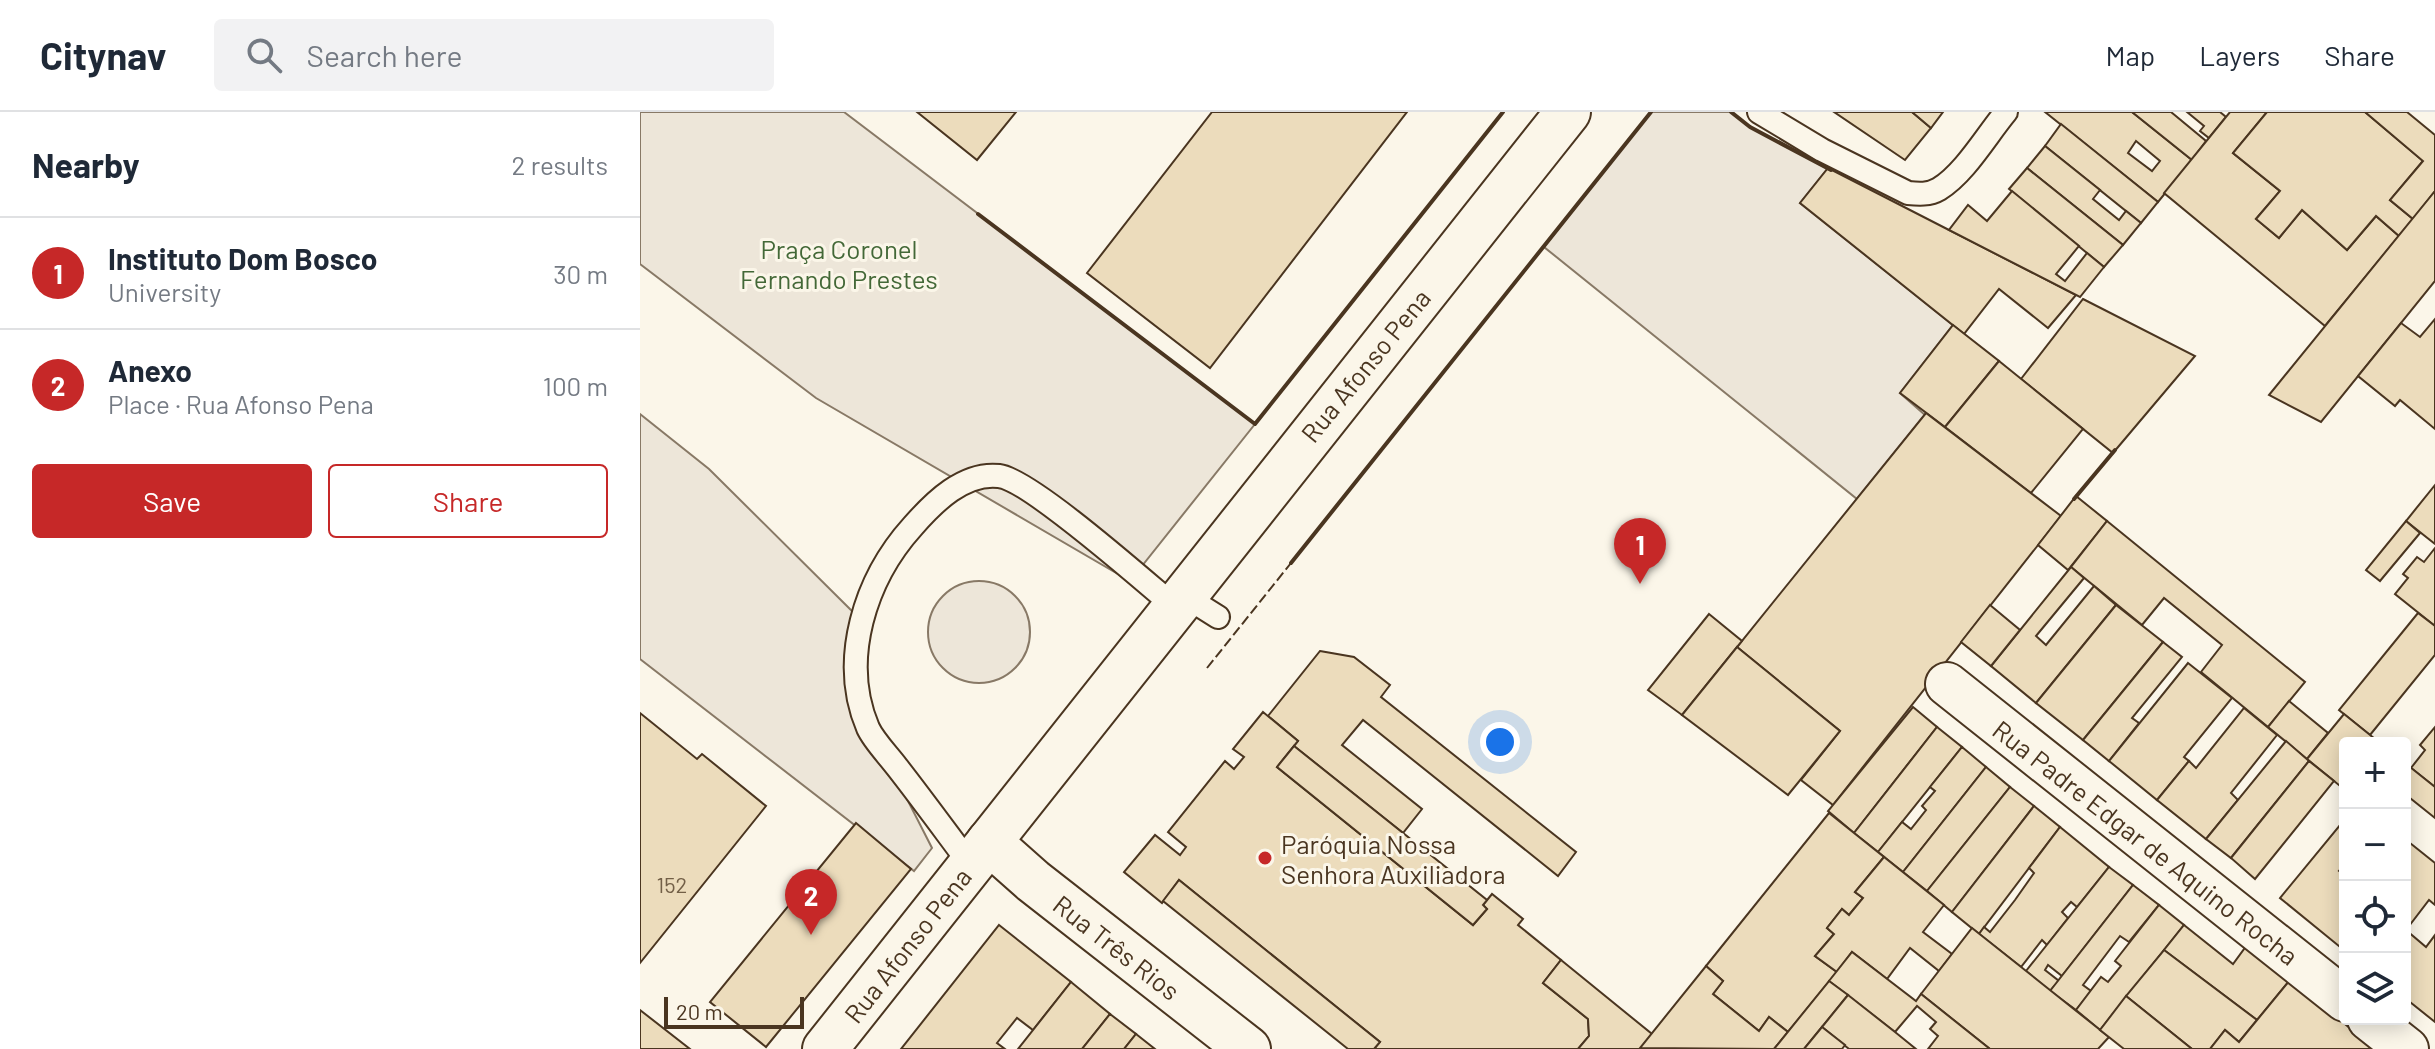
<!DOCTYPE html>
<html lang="en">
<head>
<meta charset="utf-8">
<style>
	body { margin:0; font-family:Barlow,sans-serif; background:#f2f2f3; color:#1f2937 }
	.controls { position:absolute; right:24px; bottom:24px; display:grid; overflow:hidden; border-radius:8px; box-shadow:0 4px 20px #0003 }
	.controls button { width:72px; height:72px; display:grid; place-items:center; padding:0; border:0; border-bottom:2px solid #e0e1e3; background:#fff; color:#1f2937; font:40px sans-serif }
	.scale { position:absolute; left:24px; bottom:20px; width:140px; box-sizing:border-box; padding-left:8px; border:4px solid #4a3520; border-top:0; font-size:22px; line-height:28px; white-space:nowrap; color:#4a3520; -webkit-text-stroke:6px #fbf6e9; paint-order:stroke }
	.you { position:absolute; left:860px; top:630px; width:28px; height:28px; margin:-20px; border:6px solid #fff; border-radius:50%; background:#1a73e8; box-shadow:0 0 0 12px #1a73e833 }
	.badge { display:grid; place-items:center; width:52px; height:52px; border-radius:50%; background:#c62828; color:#fff; font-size:26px; font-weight:700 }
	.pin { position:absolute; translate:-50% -66px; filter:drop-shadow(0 2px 4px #0008) }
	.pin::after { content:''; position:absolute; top:42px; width:28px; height:24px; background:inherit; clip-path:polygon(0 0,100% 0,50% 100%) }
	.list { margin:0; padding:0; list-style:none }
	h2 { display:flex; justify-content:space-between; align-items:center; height:104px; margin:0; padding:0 32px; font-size:34px }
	h2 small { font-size:26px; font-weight:400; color:#747a83 }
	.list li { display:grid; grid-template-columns:52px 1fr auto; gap:24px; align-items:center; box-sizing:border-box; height:112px; padding:0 32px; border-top:2px solid #e0e1e3 }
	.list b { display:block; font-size:30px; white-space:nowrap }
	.list p { margin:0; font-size:26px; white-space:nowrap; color:#747a83 }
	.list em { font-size:26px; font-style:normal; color:#747a83 }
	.actions { display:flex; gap:16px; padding:24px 32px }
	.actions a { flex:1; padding:18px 0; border:2px solid #c62828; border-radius:8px; text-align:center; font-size:28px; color:#c62828 }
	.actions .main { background:#c62828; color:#fff }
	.icon { flex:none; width:44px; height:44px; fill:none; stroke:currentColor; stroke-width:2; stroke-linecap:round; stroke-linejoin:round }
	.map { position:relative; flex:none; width:1795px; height:937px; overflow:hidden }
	header { display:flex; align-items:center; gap:48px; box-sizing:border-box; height:112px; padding:0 40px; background:#fff; border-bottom:2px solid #e0e1e3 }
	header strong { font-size:38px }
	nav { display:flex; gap:44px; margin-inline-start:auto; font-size:28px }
	.search { width:560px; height:72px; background:#f2f2f3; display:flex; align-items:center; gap:20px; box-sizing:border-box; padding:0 28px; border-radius:8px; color:#747a83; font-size:30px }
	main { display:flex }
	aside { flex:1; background:#fff }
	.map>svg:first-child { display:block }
	.green { fill:#ede6d9; stroke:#887966; stroke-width:2 }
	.building { fill:#ecdcbc; stroke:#4a3520; stroke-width:2; fill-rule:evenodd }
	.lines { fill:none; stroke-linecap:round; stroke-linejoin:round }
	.lane-casing { stroke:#4a3520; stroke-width:26 }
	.street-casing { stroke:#4a3520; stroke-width:46 }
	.secondary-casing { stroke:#4a3520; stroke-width:48 }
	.lane { stroke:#fbf6e9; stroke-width:22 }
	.street { stroke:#fbf6e9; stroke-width:42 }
	.secondary { stroke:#fbf6e9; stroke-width:44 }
	.fence { stroke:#4a3520; stroke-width:2; stroke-dasharray:10 4; stroke-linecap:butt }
	.wall { stroke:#4a3520; stroke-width:4 }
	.poi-dot { fill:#c62828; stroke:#fbf6e9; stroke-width:3 }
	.labels { text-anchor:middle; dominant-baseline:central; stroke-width:6; stroke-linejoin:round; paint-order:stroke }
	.number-label { font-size:22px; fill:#725f47 }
	.park-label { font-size:26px; fill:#436837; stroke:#fbf6e9 }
	.street-label { font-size:26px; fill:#4a3520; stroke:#fbf6e9 }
	.poi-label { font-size:26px; fill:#4a3520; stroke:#fbf6e9; text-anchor:start }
</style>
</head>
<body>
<header>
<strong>Citynav</strong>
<div class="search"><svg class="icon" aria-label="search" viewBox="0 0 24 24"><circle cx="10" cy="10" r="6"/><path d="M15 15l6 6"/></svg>Search here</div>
<nav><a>Map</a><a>Layers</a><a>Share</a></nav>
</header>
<main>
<aside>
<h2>Nearby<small>2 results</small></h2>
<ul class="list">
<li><span class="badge">1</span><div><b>Instituto Dom Bosco</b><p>University</p></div><em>30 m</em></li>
<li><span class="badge">2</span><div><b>Anexo</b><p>Place · Rua Afonso Pena</p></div><em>100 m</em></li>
</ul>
<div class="actions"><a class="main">Save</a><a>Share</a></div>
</aside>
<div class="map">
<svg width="1795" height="937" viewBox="0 0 1795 937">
	<rect width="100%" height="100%" fill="#fbf6e9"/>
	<g class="green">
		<polygon points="0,0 204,0 615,312 490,469 176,286 0,152"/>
		<polygon points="1011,0 1091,0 1110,15 1188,56 1160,91 1313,213 1260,281 1285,303 1217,387 904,135"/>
		<polygon points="0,302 69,357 223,510 226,609 239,651 266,685 292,736 274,759 0,547"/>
		<circle cx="339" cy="520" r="51"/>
	</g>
	<g class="building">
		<polygon points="277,0 376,0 337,48"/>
		<polygon points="572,0 767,0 570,256 447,161"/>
		<polygon points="1194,0 1272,0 1291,16 1265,48"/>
		<polygon points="1272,0 1303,0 1291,16"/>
		<path d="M1405 0H1492L1552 48 1518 90ZM1496 29 1520 49 1512 59 1488 41Z"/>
		<polygon points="1492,0 1531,0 1566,29 1552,48"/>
		<polygon points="1547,0 1580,0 1586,5 1569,26 1560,19 1564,14"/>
		<polygon points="1590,0 1627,0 1593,41 1640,79 1616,107 1639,126 1662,98 1707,138 1736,104 1759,124 1685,214 1524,81"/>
		<polygon points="1627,0 1725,0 1783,49 1750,88 1773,107 1759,124 1736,104 1707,138 1662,98 1639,126 1616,107 1640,79 1593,41"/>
		<polygon points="1725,0 1767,0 1795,23 1795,79 1773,107 1750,88 1783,49"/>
		<polygon points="1421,12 1518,90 1501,111 1405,34"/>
		<polygon points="1405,34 1460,78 1453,87 1479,108 1486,99 1501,111 1483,133 1387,56"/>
		<polygon points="1188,56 1309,118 1436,183 1408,216 1359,177 1324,222 1160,91"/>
		<polygon points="1387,56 1483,133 1464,155 1369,77"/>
		<polygon points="1372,79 1439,134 1416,162 1425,169 1447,141 1464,155 1440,185 1309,118 1328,93 1347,109"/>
		<polygon points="1795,79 1795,169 1681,310 1629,283"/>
		<polygon points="1443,187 1555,244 1473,341 1381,267"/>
		<polygon points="1795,207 1795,317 1760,288 1755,294 1718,264 1761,211 1780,225"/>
		<polygon points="1313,213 1359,249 1305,315 1260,281"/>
		<polygon points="1359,249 1443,317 1391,381 1305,315"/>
		<polygon points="1286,301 1421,404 1193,693 1161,668 1200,619 1097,535"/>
		<polygon points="1795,373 1795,432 1766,409"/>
		<polygon points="1436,384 1467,409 1428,458 1398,433"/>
		<polygon points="1467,409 1665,570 1628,615 1561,560 1582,533 1524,486 1502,513 1431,455"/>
		<polygon points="1766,409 1780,421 1740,469 1726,458"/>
		<polygon points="1795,436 1795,514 1755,482 1768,466 1763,462 1777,445 1784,450"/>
		<polygon points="1431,455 1444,466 1396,524 1406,533 1454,474 1476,493 1396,591 1351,554"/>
		<polygon points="1350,493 1380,518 1351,554 1321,530"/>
		<polygon points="1476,493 1523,530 1443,628 1396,591"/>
		<polygon points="1778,501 1795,514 1795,543 1730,623 1699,598"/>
		<polygon points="1069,502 1102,529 1042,603 1008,578"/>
		<polygon points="1523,530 1542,545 1492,606 1499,611 1469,649 1443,628"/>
		<polygon points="1097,535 1200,619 1148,683 1042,603"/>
		<polygon points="680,539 714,545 750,573 741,585 936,740 918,764 723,608 702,633 782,697 763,721 654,634 658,629 628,604"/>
		<polygon points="1548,551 1592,586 1544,645 1549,649 1517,688 1469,649"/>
		<polygon points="1649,589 1688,621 1667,647 1628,615"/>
		<polygon points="1273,595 1297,615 1214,721 1188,699"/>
		<polygon points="1604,596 1637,623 1591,681 1598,688 1566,727 1517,688 1549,649 1556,656"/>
		<polygon points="623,600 658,629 637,655 833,813 847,797 843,793 852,782 883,807 878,813 921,848 903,871 948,907 949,924 938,937 734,937 740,930 539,768 522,791 484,760 515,723 540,743 546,735 528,720 585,649 594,657 604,645 593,637"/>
		<polygon points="0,601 57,647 62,642 126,694 0,851"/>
		<polygon points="1704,602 1740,631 1705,631 1705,678 1667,647"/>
		<polygon points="1297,615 1322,635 1238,740 1214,721"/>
		<polygon points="1795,615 1795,675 1771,656 1785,638 1780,633"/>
		<polygon points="1646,629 1669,649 1591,746 1566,727"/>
		<polygon points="654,634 847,788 843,793 847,797 833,813 637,655"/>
		<polygon points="1322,635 1346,655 1263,760 1238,740 1262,710 1271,717 1286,698 1282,694 1295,679 1290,675"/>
		<polygon points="1669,649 1694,669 1615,767 1591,746"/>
		<polygon points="1765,651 1795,675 1795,706 1765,682"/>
		<polygon points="1346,655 1370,675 1287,779 1263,760"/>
		<polygon points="1370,675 1394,694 1312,800 1287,779"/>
		<polygon points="1394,694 1420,715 1339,822 1312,800"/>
		<polygon points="1189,701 1244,745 1215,780 1223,786 1209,803 1202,797 1187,816 1194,822 1175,844 1197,860 1148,920 1129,905 1119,919 1073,882 1083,869 1066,854"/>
		<polygon points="1705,707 1705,752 1699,759 1705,764 1705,839 1640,786"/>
		<polygon points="216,711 271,757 126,935 70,890"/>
		<polygon points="1420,715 1469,755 1437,795 1431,790 1422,800 1428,806 1407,833 1402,828 1381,855 1339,822 1344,815 1350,820 1375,788 1394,761 1389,756"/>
		<polygon points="1765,727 1795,751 1795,793 1789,788 1766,818 1786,835 1795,823 1795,910 1765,886"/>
		<polygon points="1244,745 1304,793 1283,820 1312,842 1299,859 1270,836 1247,867 1212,840 1197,860 1175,844 1194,822 1187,816 1202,797 1209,803 1223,786 1215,780"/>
		<polygon points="1469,755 1493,773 1422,864 1408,853 1405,858 1419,869 1410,879 1386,859"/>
		<polygon points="539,768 740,930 734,937 708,937 523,789"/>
		<polygon points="1493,773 1519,793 1489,830 1480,824 1443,873 1451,879 1436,898 1410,879"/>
		<polygon points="1519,793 1544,813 1460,918 1436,898 1461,865 1468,870 1481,854 1475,849"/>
		<polygon points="359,813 431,870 393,918 377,906 357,931 365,937 261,937"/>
		<polygon points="1544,813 1593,852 1607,833 1650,868 1617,908 1524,838"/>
		<polygon points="1332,816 1469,925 1458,937 1350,937 1281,882"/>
		<polygon points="1524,838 1617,908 1599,930 1585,918 1570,937 1552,937 1486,884"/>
		<polygon points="1212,840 1276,889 1281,882 1350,937 1288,937 1298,924 1290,917 1296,910 1277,894 1255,920 1189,869"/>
		<polygon points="921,848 1012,922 1000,937 938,937 949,924 948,907 903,871"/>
		<polygon points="1066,854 1083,869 1073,882 1119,919 1129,905 1148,920 1134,937 1000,936"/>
		<polygon points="1650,868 1736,937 1570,937 1585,918 1599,930"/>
		<polygon points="1189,869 1208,883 1164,937 1134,937"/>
		<polygon points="431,870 470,902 442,937 378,937"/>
		<polygon points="1208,883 1255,920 1276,937 1209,937 1182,915"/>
		<polygon points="1486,884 1552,937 1484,937 1460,918"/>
		<polygon points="0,898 50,937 0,937"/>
		<polygon points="470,902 496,922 484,937 442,937"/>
		<polygon points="1182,915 1205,933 1202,937 1164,937"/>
		<polygon points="496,922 515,937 484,937"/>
	</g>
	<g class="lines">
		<g class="lane-casing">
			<g id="lane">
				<path d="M1119 0 1182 38 1268 81C1278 82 1289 83 1299 77 1325 61 1346 24 1366 0"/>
				<polyline points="543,483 578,505"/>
				<path d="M330 752C306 720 282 687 257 655 248 643 234 629 228 616 199 548 225 467 273 414 294 390 324 360 359 364 389 367 504 469 534 494"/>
			</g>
		</g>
		<g class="street-casing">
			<g id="street">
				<polyline points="1307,572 1705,888"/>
				<polyline points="1729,907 1767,937"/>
			</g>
		</g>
		<g class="secondary-casing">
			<g id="secondary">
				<polyline points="349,730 393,769 608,937"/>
				<polyline points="185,937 928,0"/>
			</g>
		</g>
		<use href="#lane" class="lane"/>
		<use href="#street" class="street"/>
		<use href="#secondary" class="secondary"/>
		<polyline class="fence" points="567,556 651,451"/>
		<g class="wall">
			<polyline points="1091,0 1110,15 1191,58"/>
			<polyline points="338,102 615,312 863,0"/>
			<polyline points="1434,387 1475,338"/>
			<polyline points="651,451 1011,0"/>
		</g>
	</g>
	<circle class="poi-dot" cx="625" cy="746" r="8"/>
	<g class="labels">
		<g class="number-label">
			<text x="32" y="772">152</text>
		</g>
		<g class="park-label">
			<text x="199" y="136">Praça Coronel<tspan x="199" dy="30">Fernando Prestes</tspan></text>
		</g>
		<g class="street-label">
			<text transform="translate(725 253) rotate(-51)">Rua Afonso Pena</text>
			<text transform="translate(1506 730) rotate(38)">Rua Padre Edgar de Aquino Rocha</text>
			<text transform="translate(267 833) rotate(-52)">Rua Afonso Pena</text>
			<text transform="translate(477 835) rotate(38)">Rua Três Rios</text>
		</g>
		<g class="poi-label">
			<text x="641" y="731">Paróquia Nossa<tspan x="641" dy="30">Senhora Auxiliadora</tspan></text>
		</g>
	</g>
</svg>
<div class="controls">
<button>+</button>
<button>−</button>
<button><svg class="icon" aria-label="locate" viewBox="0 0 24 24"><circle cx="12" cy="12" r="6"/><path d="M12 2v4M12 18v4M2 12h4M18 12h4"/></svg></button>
<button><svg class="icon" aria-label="layers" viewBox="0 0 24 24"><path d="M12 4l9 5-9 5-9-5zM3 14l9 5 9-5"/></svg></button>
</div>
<div class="scale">20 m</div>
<div class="you"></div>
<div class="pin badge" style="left:1000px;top:472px">1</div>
<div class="pin badge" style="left:171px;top:823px">2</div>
</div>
</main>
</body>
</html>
